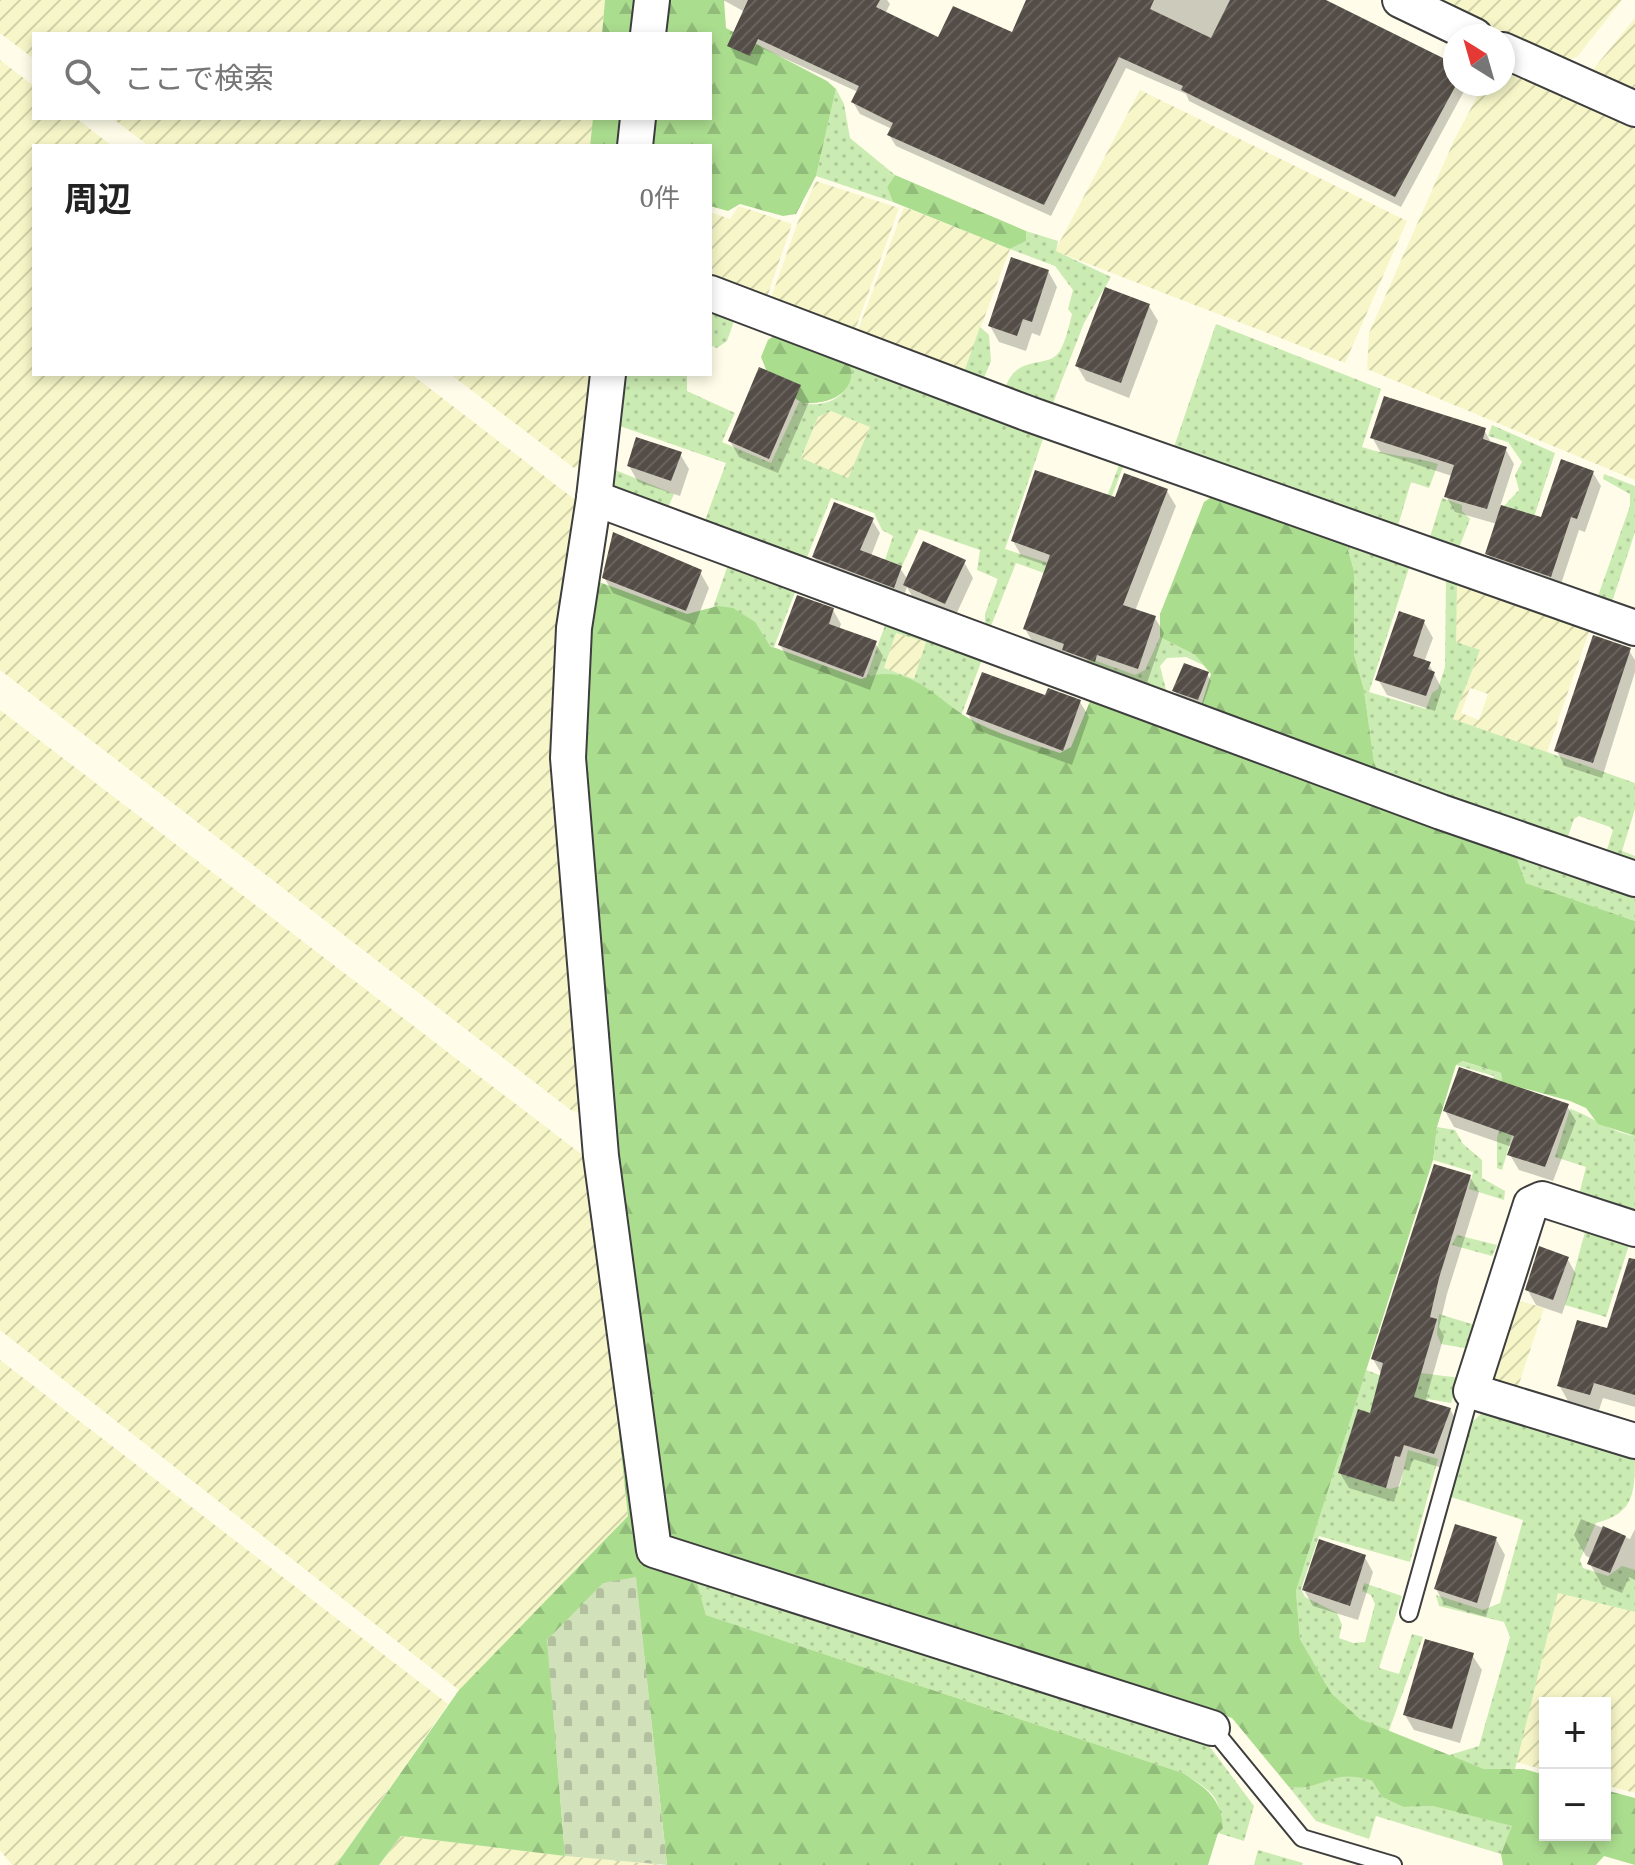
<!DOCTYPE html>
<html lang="ja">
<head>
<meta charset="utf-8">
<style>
	body { margin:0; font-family:"Noto Serif","Noto Sans JP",serif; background:#f6f6f6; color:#222 }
	.controls { position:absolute; right:24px; bottom:24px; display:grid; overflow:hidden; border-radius:0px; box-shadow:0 4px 12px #0003 }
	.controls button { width:72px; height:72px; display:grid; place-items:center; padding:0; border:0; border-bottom:2px solid #e0e0e0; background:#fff; color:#222; font:40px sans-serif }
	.compass { position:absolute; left:1443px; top:24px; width:72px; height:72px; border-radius:50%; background:#fff; box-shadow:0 4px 12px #0003; rotate:323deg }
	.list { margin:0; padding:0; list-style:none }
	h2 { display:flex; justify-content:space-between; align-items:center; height:104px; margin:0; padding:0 32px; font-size:34px }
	h2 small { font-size:26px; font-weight:400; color:#767676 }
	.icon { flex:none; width:44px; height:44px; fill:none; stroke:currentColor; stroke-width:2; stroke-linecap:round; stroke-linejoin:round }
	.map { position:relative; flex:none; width:1635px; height:1865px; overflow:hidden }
	.search { position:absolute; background:#fff; box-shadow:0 4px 12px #0003; left:32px; top:32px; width:680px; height:88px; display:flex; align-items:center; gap:20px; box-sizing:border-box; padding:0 28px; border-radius:0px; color:#767676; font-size:30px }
	.panel { position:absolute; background:#fff; box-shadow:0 4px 12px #0003; left:32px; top:144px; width:680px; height:232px; border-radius:0px }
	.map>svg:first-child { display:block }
	.farmland { fill:url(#farmland-furrows); fill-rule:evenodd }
	.grass { fill:url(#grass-dots); fill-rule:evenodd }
	.forest { fill:url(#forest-firs) }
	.cemetery { fill:url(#cemetery-stones) }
	.shadow { fill:#0003 }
	.building { fill:url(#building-hatch) }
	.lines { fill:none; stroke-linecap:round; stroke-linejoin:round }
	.lane-casing { stroke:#3e3e3e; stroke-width:20 }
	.street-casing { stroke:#3e3e3e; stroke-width:38 }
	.lane { stroke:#fff; stroke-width:16 }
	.street { stroke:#fff; stroke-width:34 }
</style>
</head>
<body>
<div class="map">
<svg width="1635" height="1865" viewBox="0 0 1635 1865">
	<defs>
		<pattern id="farmland-furrows" width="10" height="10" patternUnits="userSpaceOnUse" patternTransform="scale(2)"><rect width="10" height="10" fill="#f6f6c8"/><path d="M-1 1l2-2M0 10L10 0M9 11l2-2" fill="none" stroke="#d2d2aa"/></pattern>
		<pattern id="grass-dots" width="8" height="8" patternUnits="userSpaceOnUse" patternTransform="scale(2)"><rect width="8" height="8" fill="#caebb1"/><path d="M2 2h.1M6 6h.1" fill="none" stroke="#acc897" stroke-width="1.8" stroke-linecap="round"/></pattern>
		<pattern id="forest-firs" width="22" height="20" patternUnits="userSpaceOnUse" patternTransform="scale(2)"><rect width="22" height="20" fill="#abdd8f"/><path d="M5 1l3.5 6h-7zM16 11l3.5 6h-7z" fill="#92bc7a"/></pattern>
		<pattern id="cemetery-stones" width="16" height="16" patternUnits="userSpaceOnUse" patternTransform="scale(2)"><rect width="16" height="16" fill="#d1e1ba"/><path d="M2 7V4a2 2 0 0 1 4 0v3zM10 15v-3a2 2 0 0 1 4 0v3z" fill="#b2c09f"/></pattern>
		<pattern id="building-hatch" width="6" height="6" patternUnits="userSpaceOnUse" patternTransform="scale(2)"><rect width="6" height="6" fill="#544d47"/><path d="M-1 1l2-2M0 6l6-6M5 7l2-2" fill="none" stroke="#68625d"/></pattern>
	</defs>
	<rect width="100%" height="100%" fill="#fffde9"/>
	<g class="farmland">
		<polygon points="0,0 605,0 602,34 34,34 34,59 0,33"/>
		<polygon points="1436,0 1622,0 1577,57 1558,63"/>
		<polygon points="1635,18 1635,91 1591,72"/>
		<polygon points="0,60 34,86 34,118 76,118 112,146 34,146 34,374 411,374 578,502 584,1113 572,1111 0,670"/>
		<polygon points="1503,70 1635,127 1635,480 1367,369 1369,333 1455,138 1484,84 1503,84"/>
		<polygon points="1140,90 1407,221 1345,363 1055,251"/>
		<polygon points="112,118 593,118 590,146 149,146"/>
		<polygon points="816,181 899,208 854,333 770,301 797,224"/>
		<polygon points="739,206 792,224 766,300 710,278 710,212 730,219"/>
		<polygon points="904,207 1010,249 964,372 857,333"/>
		<polygon points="450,374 590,374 582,464 574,468"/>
		<polygon points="831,411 870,427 848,478 801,459 818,417"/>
		<path d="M1457 582 1590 629 1547 752 1453 719 1480 650 1455 642ZM1470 688 1488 694 1479 720 1461 713Z"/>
		<polygon points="896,632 926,642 914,679 884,669"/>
		<polygon points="0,710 589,1160 628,1516 459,1690 0,1330"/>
		<polygon points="1510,1298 1544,1308 1516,1393 1490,1385"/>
		<polygon points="0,1360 448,1704 336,1865 12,1865 0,1850"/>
		<polygon points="1558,1593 1635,1612 1635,1793 1605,1785 1605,1703 1545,1703 1545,1770 1516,1762"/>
		<polygon points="401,1836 565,1856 664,1865 379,1865"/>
	</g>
	<g class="grass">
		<polygon points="836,89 844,104 850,138 895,175 887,187 893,202 816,176"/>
		<path d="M1026 231 1058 241 1056 251 1111 277 1084 323 1053 403 1006 386C1018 353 1048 370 1060 351 1066 340 1069 326 1072 314L1068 309 1073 290 1055 266 1010 249 1026 241Z"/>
		<polygon points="710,308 735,318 727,341 717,348 710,345"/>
		<path d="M1216 324 1381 389 1362 447C1387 456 1412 456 1438 464L1429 488 1411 482 1397 529 1174 447Z"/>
		<polygon points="980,327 989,335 991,361 983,380 964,372"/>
		<path d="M851 363 1045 433 1005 549 1058 566 1076 579 1119 465 1123 467 1078 585 1016 563 989 631 985 629V614L998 579 977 570 980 550 919 529 902 566 885 560 893 536 882 530 874 513 831 498 805 562 703 526 726 463 614 424 616 374H687V391L735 413 722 442 771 463 799 402C826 411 857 393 851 363ZM831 411 870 427 848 478 801 458 818 417Z"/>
		<polygon points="1492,425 1555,453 1529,532 1504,506 1519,490 1515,475 1522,462 1508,442 1488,436"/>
		<polygon points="613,469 674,494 666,512 616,492 611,485"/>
		<polygon points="1604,474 1635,486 1635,532 1612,602 1598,596 1630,506 1630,494 1603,479"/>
		<polygon points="1442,498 1462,505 1462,511 1470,519 1459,548 1430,537"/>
		<polygon points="1346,543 1410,565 1369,692 1426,709 1432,693 1438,689 1445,667 1446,579 1457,582 1456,642 1480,650 1453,719 1635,783 1635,809 1622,851 1635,856 1635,867 1605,856 1613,830 1610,827 1579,816 1574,819 1565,845 1381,780 1374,762 1364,690 1354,654 1354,571"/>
		<polygon points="729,562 797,587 774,647 708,622"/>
		<path d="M888 617 984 654 961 716 865 681ZM896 633 926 642 914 679 884 668Z"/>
		<polygon points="1160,637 1195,655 1203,665 1186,657 1167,658 1160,666 1168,698 1083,669 1088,658 1135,675 1145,670"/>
		<polygon points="1510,840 1635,886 1635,921 1526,883"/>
		<polygon points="1461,1061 1501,1073 1502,1082 1526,1088 1502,1170 1497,1168 1497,1138 1505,1109 1479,1122 1494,1076 1456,1065"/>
		<path d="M1570 1109C1594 1117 1609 1132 1635 1136V1217L1578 1199 1586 1167 1555 1157Z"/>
		<polygon points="1437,1127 1455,1130 1463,1144 1482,1160 1482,1178 1505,1191 1504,1200 1469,1189 1473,1172 1433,1160"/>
		<polygon points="1585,1232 1629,1245 1606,1317 1565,1305"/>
		<polygon points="1457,1235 1497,1245 1492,1256 1452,1245"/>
		<polygon points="1439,1314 1478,1326 1471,1349 1441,1344 1437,1334"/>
		<polygon points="1366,1370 1406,1385 1421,1373 1460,1378 1451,1403 1428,1399 1413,1439 1391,1419 1358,1410 1338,1473 1390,1489 1400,1486 1408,1450 1438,1459 1410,1562 1319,1536 1301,1589 1305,1597 1337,1613 1342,1625 1339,1638 1353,1643 1365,1642 1375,1604 1371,1595 1362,1591 1364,1583 1402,1596 1379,1668 1399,1674 1412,1634 1423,1637 1388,1733 1360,1719 1331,1693 1300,1639 1296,1591"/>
		<path d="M1500 1410 1635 1451C1635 1493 1635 1513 1596 1523L1580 1560 1583 1568 1608 1576 1622 1566 1635 1570V1612L1558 1593 1515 1769H1484L1446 1756 1479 1746 1510 1637 1504 1622 1439 1606 1436 1595 1483 1610 1500 1603 1523 1520 1451 1497 1472 1422 1481 1414Z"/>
		<path d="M696 1579 1204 1739 1254 1806 1244 1841 1218 1833C1224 1796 1212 1792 1183 1773L706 1615Z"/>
		<path d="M1349 1773 1372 1781 1382 1797 1403 1807 1432 1806 1513 1826 1501 1854 1376 1816 1369 1839 1316 1821 1289 1787C1312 1789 1327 1779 1349 1773Z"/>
		<polygon points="1258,1850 1303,1863 1302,1865 1254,1865"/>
	</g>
	<g class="forest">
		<polygon points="605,0 724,0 726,28 827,81 836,89 816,176 796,214 783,216 740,204 728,211 710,206 710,146 590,146 593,118 710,118 710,34 602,34"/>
		<polygon points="895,175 1026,231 1026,241 1010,249 893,202 887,187"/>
		<path d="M778 333 851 363C857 394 829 405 802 403L771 382 761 357 768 340Z"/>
		<path d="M1213 496 1346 543 1354 571V654L1364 690 1374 762 1388 796 1510 840 1526 883 1635 921V1136L1598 1124 1586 1108 1570 1101 1502 1082 1501 1073 1462 1061 1456 1065 1437 1127 1433 1160 1296 1591 1300 1639 1331 1693 1360 1719 1484 1769H1524L1545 1775V1835H1605V1790L1635 1798V1865L1604 1856 1596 1865H1503L1501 1854 1512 1826 1432 1806 1403 1807 1382 1797 1372 1781C1331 1767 1325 1791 1289 1787L1232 1718 708 1554 696 1579 706 1615 1183 1773C1207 1789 1221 1798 1223 1828L1218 1833 1208 1865H667L638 1600H604L558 1629 549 1657 565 1856 401 1836 379 1865H336L459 1690 628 1516 584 1113 554 757 588 578 687 614 718 606 733 608 755 622 770 646 861 679C911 660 934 699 972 720 998 735 1032 743 1060 753L1071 747 1098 682 1195 707 1202 703 1211 674 1195 655 1160 637V614L1204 502Z"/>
	</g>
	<polygon class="cemetery" points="636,1577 667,1865 565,1856 547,1640 603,1583"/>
	<g class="shadow">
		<polygon points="723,0 887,0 890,4 885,14 939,40 1013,35 1028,0 1322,0 1455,67 1455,84 1468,84 1401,207 1189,101 1186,94 1126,68 1051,216 896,146 889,135 892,129 860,114 853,102 858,92 764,49 757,66 736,58 730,46 745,12"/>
		<polygon points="1048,271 1057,287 1040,336 1032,333 1026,351 999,342 990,326"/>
		<polygon points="1149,306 1158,321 1129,398 1086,381 1077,366"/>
		<polygon points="800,386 809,402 778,473 739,457 730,441"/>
		<polygon points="1484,430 1492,444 1505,448 1514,464 1500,507 1542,520 1593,473 1601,486 1585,532 1579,530 1559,590 1495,567 1488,554 1497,524 1455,512 1446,496 1452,476 1381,453 1372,437"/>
		<polygon points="680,454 689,469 680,496 638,482 629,466"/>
		<polygon points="1167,491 1176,506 1135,611 1155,618 1164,633 1147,683 1106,669 1103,677 1034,644 1025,629 1048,566 1022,557 1013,541 1116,500"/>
		<polygon points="872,520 880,533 871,556 900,568 908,580 964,562 973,578 954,619 914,600 907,587 902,601 822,571 814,557"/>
		<polygon points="700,572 709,588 695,625 613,593 604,577"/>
		<polygon points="833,610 841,624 839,630 875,643 883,656 870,690 788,659 780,645"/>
		<polygon points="1424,622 1433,638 1424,662 1429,664 1442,689 1435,711 1387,695 1378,679"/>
		<polygon points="1628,649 1635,660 1635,672 1602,778 1565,766 1556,750"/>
		<polygon points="1207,674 1211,681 1202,707 1179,698 1175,691"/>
		<polygon points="1080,702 1089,717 1072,765 977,730 968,714"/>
		<polygon points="1567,1106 1576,1121 1553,1181 1519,1170 1510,1155 1512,1147 1454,1127 1445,1111"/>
		<polygon points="1470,1177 1479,1192 1447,1294 1439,1327 1444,1336 1425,1402 1450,1409 1458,1424 1442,1468 1413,1459 1409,1471 1404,1469 1394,1502 1349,1488 1340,1473 1371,1415 1382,1375 1373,1359"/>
		<polygon points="1567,1258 1576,1274 1562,1314 1536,1305 1527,1289"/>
		<polygon points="1635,1264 1635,1407 1603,1398 1599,1410 1568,1401 1559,1385 1608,1331"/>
		<polygon points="1581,1519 1630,1539 1635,1529 1635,1580 1629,1577 1622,1593 1602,1585 1590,1564 1592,1559 1586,1556 1574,1535"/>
		<polygon points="1496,1539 1505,1555 1486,1617 1445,1605 1436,1589"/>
		<polygon points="1364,1556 1373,1572 1358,1620 1313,1606 1304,1590"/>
		<polygon points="1472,1655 1482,1670 1460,1743 1414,1730 1405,1715"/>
	</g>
	<g class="building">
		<polygon points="748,0 880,0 876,7 938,37 953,6 1012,32 1026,0 1154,0 1150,9 1211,38 1230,0 1326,0 1455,64 1455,87 1395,197 1181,90 1183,86 1119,57 1044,205 887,135 893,123 851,102 859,86 758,39 750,56 727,46"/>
		<polygon points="1011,257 1049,270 1032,322 1023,319 1017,336 988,326"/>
		<polygon points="1105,287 1150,304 1121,383 1075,366"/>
		<polygon points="759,367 801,385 769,459 728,441"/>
		<polygon points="1384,396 1486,428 1483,439 1507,447 1487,509 1444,497 1454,465 1370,438"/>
		<polygon points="636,437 682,452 671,481 627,466"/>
		<polygon points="1561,459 1594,471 1577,519 1571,517 1551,577 1485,554 1501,505 1541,517"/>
		<polygon points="1035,470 1115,497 1124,473 1168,489 1123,605 1156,616 1138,669 1097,655 1095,662 1062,650 1064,644 1023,629 1050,555 1011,541"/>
		<polygon points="834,502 874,518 860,550 902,566 894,588 812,557"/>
		<polygon points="613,532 702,570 686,611 602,578"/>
		<polygon points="923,541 966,560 945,604 903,585"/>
		<polygon points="797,595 834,608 829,624 877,641 863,677 778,645"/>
		<polygon points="1399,611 1425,620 1413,656 1431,662 1428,669 1435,672 1426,696 1375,680"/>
		<polygon points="1593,635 1631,648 1593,763 1554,751"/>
		<polygon points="1184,663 1209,672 1198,700 1172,691"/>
		<polygon points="982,672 1045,695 1048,688 1081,700 1063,751 966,714"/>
		<polygon points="1459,1067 1569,1104 1545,1167 1507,1155 1514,1136 1443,1111"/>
		<polygon points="1434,1164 1471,1175 1439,1278 1430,1317 1437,1319 1414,1397 1451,1408 1434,1454 1404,1445 1400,1457 1395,1456 1386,1488 1338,1473 1358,1409 1370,1413 1383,1363 1371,1359"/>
		<polygon points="1539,1246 1569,1257 1553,1300 1525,1290"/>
		<polygon points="1629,1258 1635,1259 1635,1395 1594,1383 1590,1395 1557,1386 1577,1320 1607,1328"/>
		<polygon points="1455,1524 1497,1537 1477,1603 1434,1589"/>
		<polygon points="1603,1526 1626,1536 1610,1573 1587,1564"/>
		<polygon points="1319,1539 1366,1555 1350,1606 1302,1590"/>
		<polygon points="1425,1639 1474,1653 1452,1729 1403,1715"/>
	</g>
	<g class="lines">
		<g class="lane-casing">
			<g id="lane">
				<polyline points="1409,1613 1471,1391"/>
				<polyline points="1212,1728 1302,1838 1393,1865"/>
			</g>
		</g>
		<g class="street-casing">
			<g id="street">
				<polyline points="1400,0 1475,36"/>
				<polyline points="648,34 652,0"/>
				<polyline points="1503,50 1635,109"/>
				<polyline points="635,146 638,118"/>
				<polyline points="710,293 1029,414 1635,628"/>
				<polyline points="608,374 594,498 574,628 568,758 601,1156 654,1550 1212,1728"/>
				<polyline points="594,498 1441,812 1635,879"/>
				<polyline points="1635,1229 1542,1199 1531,1204 1471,1391 1635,1441"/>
			</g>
		</g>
		<use href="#lane" class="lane"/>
		<use href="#street" class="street"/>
	</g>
</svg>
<div class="controls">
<button>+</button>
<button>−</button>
</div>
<svg class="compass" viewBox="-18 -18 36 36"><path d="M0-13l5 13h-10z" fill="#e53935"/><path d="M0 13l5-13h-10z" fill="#767676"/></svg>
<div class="search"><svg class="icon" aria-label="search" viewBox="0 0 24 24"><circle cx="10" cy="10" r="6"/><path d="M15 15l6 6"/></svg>ここで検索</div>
<section class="panel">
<h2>周辺<small>0件</small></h2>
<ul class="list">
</ul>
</section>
</div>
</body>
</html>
